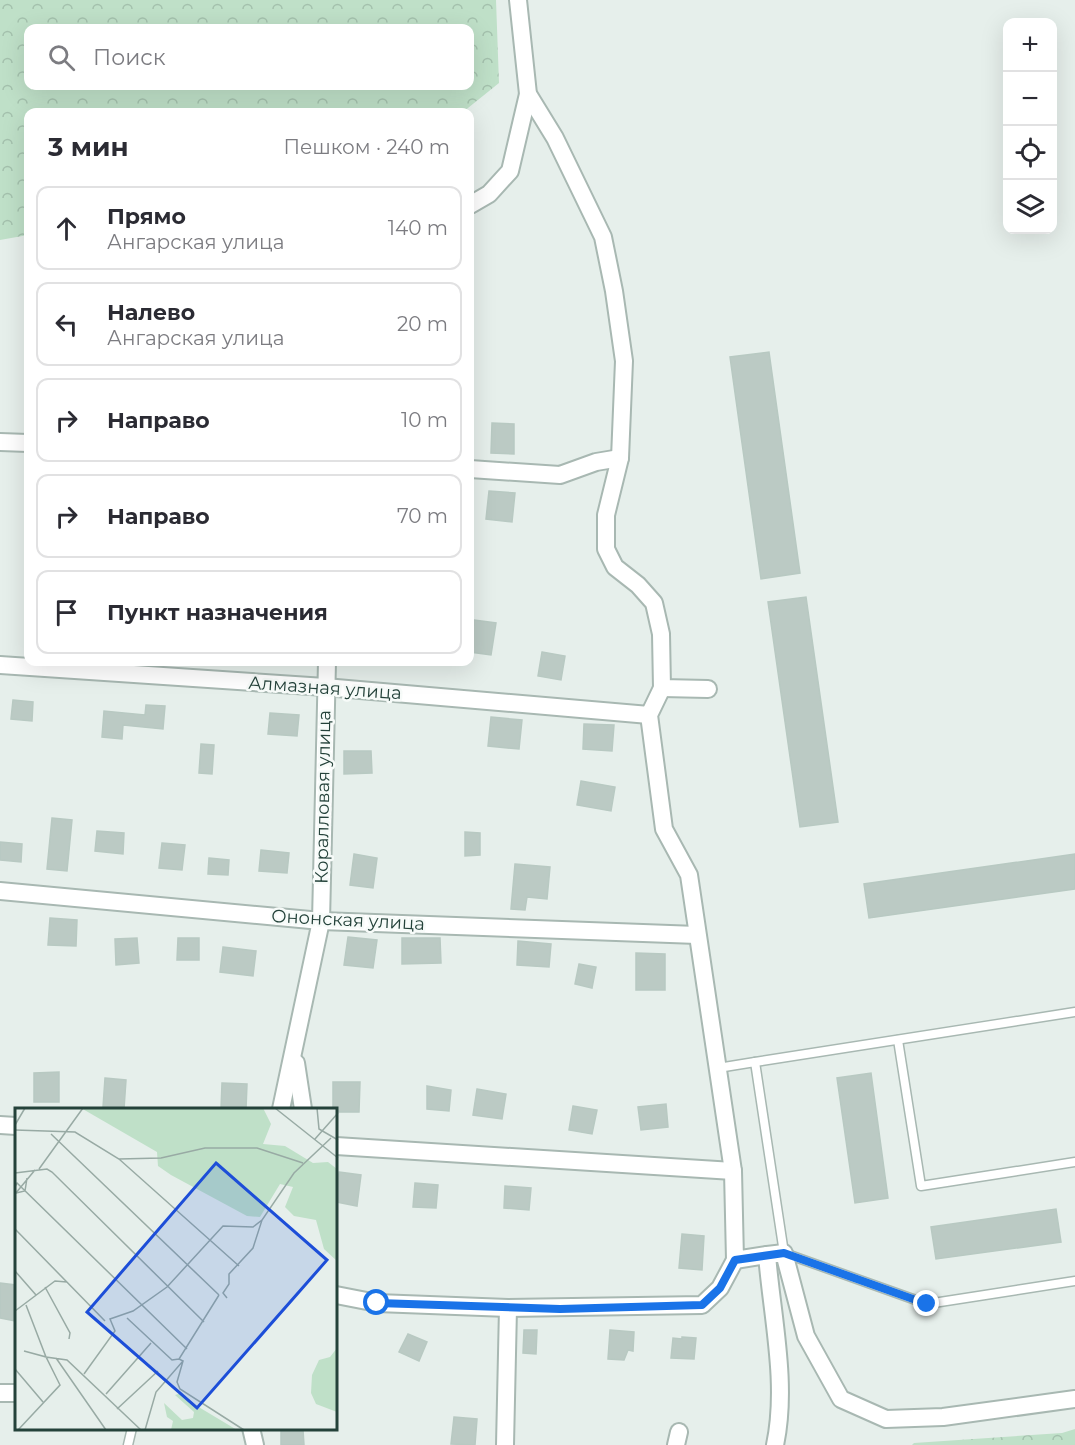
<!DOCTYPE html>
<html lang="ru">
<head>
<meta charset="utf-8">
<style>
	body { margin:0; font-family:Montserrat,sans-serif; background:#f7f7f7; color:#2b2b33 }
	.controls { position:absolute; right:18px; top:18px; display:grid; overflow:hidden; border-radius:12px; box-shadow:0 6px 24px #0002 }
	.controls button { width:54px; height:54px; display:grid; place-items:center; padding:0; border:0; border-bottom:2px solid #e1e1e2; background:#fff; color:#2b2b33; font:30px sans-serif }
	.stop { position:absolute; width:18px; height:18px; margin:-14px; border:4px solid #1a73e8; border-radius:50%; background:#fff }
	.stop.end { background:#1a73e8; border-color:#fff; box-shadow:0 2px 6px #0008 }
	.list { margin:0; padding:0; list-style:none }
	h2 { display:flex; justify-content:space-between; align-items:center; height:78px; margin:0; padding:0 24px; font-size:26px }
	h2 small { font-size:20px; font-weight:400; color:#7c7c81 }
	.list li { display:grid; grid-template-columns:39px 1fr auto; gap:18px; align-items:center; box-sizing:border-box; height:84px; margin:0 12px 12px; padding:0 12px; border:2px solid #e1e1e2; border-radius:12px }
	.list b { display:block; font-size:22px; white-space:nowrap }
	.list p { margin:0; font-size:20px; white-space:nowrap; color:#7c7c81 }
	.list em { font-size:20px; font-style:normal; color:#7c7c81 }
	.icon { flex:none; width:33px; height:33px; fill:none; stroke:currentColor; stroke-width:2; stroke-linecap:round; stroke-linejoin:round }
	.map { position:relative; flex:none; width:1075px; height:1445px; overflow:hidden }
	.search { position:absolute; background:#fff; box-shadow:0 6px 24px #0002; left:24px; top:24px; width:450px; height:66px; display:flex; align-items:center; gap:15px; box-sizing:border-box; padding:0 21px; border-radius:12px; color:#7c7c81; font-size:22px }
	.panel { position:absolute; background:#fff; box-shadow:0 6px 24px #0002; left:24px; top:108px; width:450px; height:558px; border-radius:12px }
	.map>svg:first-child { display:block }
	.forest { fill:url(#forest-crowns); fill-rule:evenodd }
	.building { fill:#bbcac4; stroke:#b8c9c2; stroke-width:1.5 }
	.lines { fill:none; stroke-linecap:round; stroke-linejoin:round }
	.lane-casing { stroke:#a8b8b2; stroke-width:11 }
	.street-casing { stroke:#a8b8b2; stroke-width:20 }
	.lane { stroke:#fff; stroke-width:8 }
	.street { stroke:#fff; stroke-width:16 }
	.route { stroke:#1a73e8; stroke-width:8 }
	.labels { text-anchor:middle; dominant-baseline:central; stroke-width:5; stroke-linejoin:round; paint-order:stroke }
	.street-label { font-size:18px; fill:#24423a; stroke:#f7fbf9 }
	.inset-road { fill:none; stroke:#98aaa4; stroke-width:1.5 }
	.view { fill:#1d4ed8; fill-opacity:0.15; stroke:#1d4ed8; stroke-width:3 }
	.inset-edge { fill:none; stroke:#24423a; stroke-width:3 }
</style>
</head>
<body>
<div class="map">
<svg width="1075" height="1445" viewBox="0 0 1075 1445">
	<defs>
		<pattern id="forest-crowns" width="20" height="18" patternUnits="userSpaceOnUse" patternTransform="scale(1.5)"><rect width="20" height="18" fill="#bfe0c8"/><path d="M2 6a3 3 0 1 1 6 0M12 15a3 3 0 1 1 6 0" fill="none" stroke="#a4c1ad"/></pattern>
	</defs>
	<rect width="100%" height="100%" fill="#e6efeb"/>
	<g class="forest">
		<path d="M0 0H496L499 83 463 112H28V235L0 240ZM28 28H470V86H28Z"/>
		<polygon points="1075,1429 1075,1445 912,1445 914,1443 1062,1433"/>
	</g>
	<g class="building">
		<polygon points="769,352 800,573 761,579 730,357"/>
		<polygon points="492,423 514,424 514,454 491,453"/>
		<polygon points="489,491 515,493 512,522 486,519"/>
		<polygon points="806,597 838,822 800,827 768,602"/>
		<polygon points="474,620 496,623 491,655 470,652"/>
		<polygon points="542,652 565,656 561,680 538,676"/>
		<polygon points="13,700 33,702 32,721 11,719"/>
		<polygon points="146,705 165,706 163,729 123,725 122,739 102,737 104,711 145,715"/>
		<polygon points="270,713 299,715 297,736 268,734"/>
		<polygon points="491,717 522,720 519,749 488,746"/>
		<polygon points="584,724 614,725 612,751 583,749"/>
		<polygon points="201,744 214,745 212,774 199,773"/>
		<polygon points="344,751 371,751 372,773 344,774"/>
		<polygon points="581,781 615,787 611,811 577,805"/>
		<polygon points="52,818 72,820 67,871 47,869"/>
		<polygon points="97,831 124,833 123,854 95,851"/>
		<polygon points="465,832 480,833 480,855 465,856"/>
		<polygon points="0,842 22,844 21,862 0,860"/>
		<polygon points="162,843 185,845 182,870 159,868"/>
		<polygon points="261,850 289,853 287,873 259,871"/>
		<polygon points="354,854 377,858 373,888 350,885"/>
		<polygon points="1075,854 1075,889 869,918 864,884"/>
		<polygon points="209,858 229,860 228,875 208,874"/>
		<polygon points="515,864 550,867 547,899 527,897 525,910 511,909"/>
		<polygon points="50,918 77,920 76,946 48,945"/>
		<polygon points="348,937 377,940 373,968 344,965"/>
		<polygon points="137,938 139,963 116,965 115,939"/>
		<polygon points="178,938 199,938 199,960 177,960"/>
		<polygon points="402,938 440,938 441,963 402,964"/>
		<polygon points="518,941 551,944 549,967 517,965"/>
		<polygon points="223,947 256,951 253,976 220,972"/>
		<polygon points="636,953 665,954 665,990 636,990"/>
		<polygon points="579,964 596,967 592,988 575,984"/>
		<polygon points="59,1072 59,1102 34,1102 34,1073"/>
		<polygon points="871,1073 888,1198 855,1203 837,1078"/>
		<polygon points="105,1078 126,1080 124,1109 103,1107"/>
		<polygon points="333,1082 360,1082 359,1112 336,1112 333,1109"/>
		<polygon points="222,1083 247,1084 246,1109 221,1109"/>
		<polygon points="427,1086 451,1090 449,1111 427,1109"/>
		<polygon points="477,1089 506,1094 502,1119 473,1115"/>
		<polygon points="666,1104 668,1127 641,1130 638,1107"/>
		<polygon points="573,1106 597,1110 592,1134 569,1130"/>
		<polygon points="339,1172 361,1175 357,1206 336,1202"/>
		<polygon points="415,1183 438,1185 436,1208 413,1207"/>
		<polygon points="505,1186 531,1188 529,1210 504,1208"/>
		<polygon points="1056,1209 1061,1242 936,1259 931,1227"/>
		<polygon points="682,1234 704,1236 702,1270 679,1268"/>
		<polygon points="0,1283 16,1285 16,1321 0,1318"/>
		<polygon points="524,1330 537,1330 536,1354 523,1353"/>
		<polygon points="610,1330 634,1332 633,1351 628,1350 624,1360 608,1359"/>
		<polygon points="408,1334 427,1342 419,1361 399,1352"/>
		<polygon points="682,1337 696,1338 694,1359 671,1358 673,1338 682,1339"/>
		<polygon points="454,1417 477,1419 475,1445 451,1444"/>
		<polygon points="281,1430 303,1430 304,1445 281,1445"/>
	</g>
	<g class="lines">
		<g class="lane-casing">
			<g id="lane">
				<polyline points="898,1040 921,1186 1075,1162"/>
				<polyline points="755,1062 1075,1012"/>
				<polyline points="718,1068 755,1062 784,1253 927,1304 1075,1281"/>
				<polyline points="128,1445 132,1428"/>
			</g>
		</g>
		<g class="street-casing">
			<g id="street">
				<polyline points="518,0 528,94 555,138 603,237 614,291 624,361 620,458 606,515 606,549 615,567 638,585 654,603 661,634 662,688 708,689"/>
				<polyline points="470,205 489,194 510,171 528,94"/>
				<polyline points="0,442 28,443"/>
				<polyline points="470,469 560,475 596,462 620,458"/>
				<polyline points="0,665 325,687 649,715"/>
				<path d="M662 688 649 715 664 829 689 875 733 1171 735 1260 767 1255C772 1317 788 1384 775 1445"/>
				<polyline points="0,891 321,921 697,935"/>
				<polyline points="296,1063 303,1109"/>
				<polyline points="281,1109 321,921 327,662"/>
				<polyline points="0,1125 16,1126"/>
				<polyline points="336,1146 733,1171"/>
				<polyline points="767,1255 784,1253 806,1336 841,1399 886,1419 943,1417 1075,1399"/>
				<polyline points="336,1295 377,1303 508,1308 702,1305 720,1288 735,1260"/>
				<polyline points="0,1393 16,1393"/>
				<polyline points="251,1428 255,1445"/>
				<polyline points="505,1445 508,1308"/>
				<polyline points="676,1445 679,1432"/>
			</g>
		</g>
		<use href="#lane" class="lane"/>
		<use href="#street" class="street"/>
	</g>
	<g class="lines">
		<polyline class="route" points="377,1303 560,1309 702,1305 720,1288 735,1260 784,1253 927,1304"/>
	</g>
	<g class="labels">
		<g class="street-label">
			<text transform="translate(325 688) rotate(4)">Алмазная улица</text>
			<text transform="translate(323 797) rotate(-89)">Коралловая улица</text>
			<text transform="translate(348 920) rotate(3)">Ононская улица</text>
		</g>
	</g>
	<g transform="translate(15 1108)">
		<rect width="322" height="322" fill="#e6efeb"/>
		<path d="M66 0H248L256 16 248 36 270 38 298 55 313 54 322 61V153L309 141 301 112 279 108 270 99 278 79 265 76 245 109 232 108 156 67 143 58 142 44ZM322 240 323 304H322L301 296 296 285 297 267 304 252 315 249ZM166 285 182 298 222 322H156L158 313 152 309 149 295 167 312 178 310 179 304 160 287Z" fill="#bfe0c8"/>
		<path class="inset-road" d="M260 0 323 50M302 0 304 21 323 32M0 17 10 0M0 22 60 24 104 51 224 158M36 26 204 187M300 31 323 5M104 51 146 50 190 40H242L288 55M24 61 68 0M0 65 32 61 37 64 189 214M0 79 2 75 172 241M1 85 10 83 12 70M0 86 20 62M0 121 90 213M0 163 21 187M30 179 55 225 54 231M212 190 208 185 214 176V166L238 140 247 112 279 65 316 30M11 197 31 249 52 252 126 322M0 203 40 173 52 174M112 210 157 252 164 251M41 250 91 322M168 253 162 274 165 281 229 322M0 261 28 294M69 266 100 223 95 211 118 203 152 179 208 118 238 119 247 112M91 286 136 235M102 301 143 263M3 322 45 277 31 249 9 243M130 322 141 284 168 253 164 251 204 187"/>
		<path class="view" d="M201 55 312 152 182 300 72 204Z"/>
		<rect width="322" height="322" class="inset-edge"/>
	</g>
</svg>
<div class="controls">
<button>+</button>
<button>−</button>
<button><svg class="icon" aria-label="locate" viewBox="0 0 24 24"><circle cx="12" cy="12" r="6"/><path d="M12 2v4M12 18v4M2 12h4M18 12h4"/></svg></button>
<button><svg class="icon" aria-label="layers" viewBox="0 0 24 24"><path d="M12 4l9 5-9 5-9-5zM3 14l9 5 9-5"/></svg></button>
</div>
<div class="stop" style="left:377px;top:1303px"></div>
<div class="stop end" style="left:927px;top:1304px"></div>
<div class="search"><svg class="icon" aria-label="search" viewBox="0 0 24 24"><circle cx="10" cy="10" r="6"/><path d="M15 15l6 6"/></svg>Поиск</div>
<section class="panel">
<h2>3 мин<small>Пешком · 240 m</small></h2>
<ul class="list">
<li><svg class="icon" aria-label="ahead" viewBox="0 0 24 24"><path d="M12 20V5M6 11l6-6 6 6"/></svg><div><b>Прямо</b><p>Ангарская улица</p></div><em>140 m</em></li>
<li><svg class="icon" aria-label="left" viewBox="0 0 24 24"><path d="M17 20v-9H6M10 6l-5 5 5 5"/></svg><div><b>Налево</b><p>Ангарская улица</p></div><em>20 m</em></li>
<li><svg class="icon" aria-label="right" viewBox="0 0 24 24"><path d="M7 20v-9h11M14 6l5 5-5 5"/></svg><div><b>Направо</b></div><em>10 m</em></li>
<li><svg class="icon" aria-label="right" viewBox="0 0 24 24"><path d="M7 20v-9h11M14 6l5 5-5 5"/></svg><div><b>Направо</b></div><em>70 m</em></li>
<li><svg class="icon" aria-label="arrive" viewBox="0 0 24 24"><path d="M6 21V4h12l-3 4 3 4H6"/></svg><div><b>Пункт назначения</b></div></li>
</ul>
</section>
</div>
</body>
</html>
